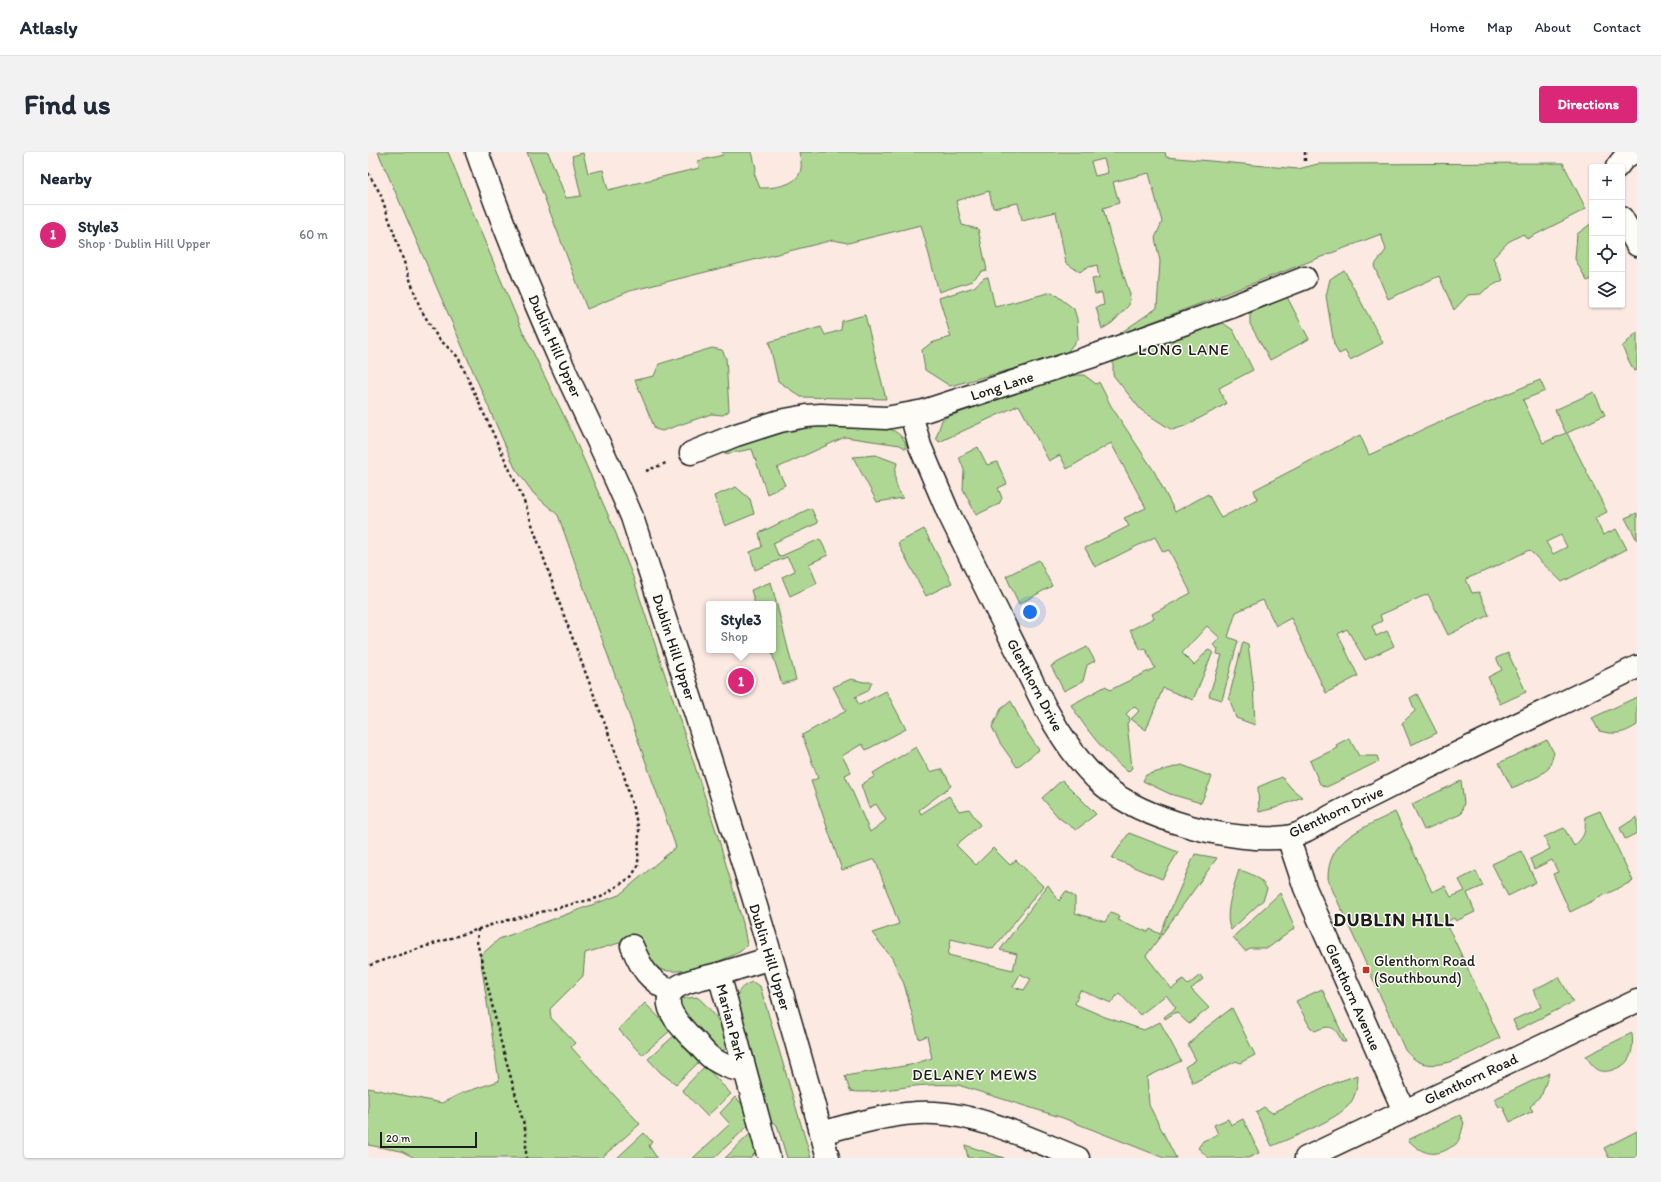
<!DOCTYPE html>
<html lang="en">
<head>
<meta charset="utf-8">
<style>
	body { margin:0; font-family:Itim,sans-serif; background:#f2f2f3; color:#1f2937 }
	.controls { position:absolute; right:12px; top:12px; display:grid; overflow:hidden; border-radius:4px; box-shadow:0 1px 3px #0004 }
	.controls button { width:36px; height:36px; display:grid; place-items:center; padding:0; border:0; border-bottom:1px solid #e0e1e3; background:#fff; color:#1f2937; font:20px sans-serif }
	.scale { position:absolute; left:12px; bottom:10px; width:97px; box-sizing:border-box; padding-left:4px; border:2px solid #1c1c1c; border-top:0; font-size:11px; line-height:14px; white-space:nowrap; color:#1c1c1c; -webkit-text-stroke:3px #fdfcf7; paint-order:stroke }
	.you { position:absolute; left:662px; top:460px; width:14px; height:14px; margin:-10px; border:3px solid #fff; border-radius:50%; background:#1a73e8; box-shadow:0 0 0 6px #1a73e833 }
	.badge { display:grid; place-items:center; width:26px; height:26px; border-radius:50%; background:#db2777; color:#fff; font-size:13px; font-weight:700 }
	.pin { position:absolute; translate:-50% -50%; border:2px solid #fff; box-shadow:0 1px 4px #0006 }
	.popup { position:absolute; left:338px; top:449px; width:70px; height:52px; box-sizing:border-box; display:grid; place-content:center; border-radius:4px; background:#fff; filter:drop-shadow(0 1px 3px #0005); font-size:13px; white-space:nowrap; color:#747a83 }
	.popup b { font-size:15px; color:#1f2937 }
	.popup::after { content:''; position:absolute; left:50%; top:100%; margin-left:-8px; border:8px solid transparent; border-top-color:#fff }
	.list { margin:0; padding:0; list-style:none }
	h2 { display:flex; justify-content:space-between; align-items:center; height:52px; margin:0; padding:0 16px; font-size:17px }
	h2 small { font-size:13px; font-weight:400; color:#747a83 }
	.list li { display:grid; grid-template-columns:26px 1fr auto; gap:12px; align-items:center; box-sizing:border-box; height:60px; padding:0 16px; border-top:1px solid #e0e1e3 }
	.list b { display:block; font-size:15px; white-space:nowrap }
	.list p { margin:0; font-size:13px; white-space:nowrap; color:#747a83 }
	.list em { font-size:13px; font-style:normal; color:#747a83 }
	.icon { flex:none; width:22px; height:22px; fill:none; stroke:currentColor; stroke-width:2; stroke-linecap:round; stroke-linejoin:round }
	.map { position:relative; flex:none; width:1269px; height:1006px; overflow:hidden; border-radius:4px }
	header { display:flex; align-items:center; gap:24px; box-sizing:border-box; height:56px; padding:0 20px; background:#fff; border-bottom:1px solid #e0e1e3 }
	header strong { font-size:19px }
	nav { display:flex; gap:22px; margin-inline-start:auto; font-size:14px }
	.intro { display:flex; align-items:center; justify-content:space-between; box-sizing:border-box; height:96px; padding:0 24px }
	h1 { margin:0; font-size:28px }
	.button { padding:10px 18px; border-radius:4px; background:#db2777; color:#fff; font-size:14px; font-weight:700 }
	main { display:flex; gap:24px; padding:0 24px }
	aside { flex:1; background:#fff; border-radius:4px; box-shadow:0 1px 3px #0004 }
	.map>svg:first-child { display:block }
	.green { fill:#aed794; stroke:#657a58; fill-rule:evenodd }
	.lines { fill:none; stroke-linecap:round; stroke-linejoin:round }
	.minor-casing { stroke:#1c1c1c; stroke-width:25 }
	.path { stroke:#1c1c1c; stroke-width:2.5; stroke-dasharray:3 3; stroke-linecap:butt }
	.minor { stroke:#fdfcf7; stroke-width:22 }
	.poi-dot { fill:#c8321e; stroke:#fdfcf7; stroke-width:1.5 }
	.labels { text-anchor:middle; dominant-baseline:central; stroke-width:3; stroke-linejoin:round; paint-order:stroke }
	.street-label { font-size:15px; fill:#1c1c1c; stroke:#fdfcf7 }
	.poi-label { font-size:15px; fill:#1c1c1c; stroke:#fdfcf7; text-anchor:start }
	.neighbourhood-label { font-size:16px; letter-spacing:1px; fill:#1c1c1c; stroke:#fdfcf7 }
	.district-label { font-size:19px; font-weight:bold; letter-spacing:1px; fill:#1c1c1c; stroke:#fdfcf7 }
</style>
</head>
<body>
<header>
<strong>Atlasly</strong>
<nav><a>Home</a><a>Map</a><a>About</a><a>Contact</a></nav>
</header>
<div class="intro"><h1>Find us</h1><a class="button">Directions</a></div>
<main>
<aside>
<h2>Nearby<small></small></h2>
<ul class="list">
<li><span class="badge">1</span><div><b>Style3</b><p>Shop · Dublin Hill Upper</p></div><em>60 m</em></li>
</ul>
</aside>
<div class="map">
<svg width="1269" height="1006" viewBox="0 0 1269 1006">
	<rect width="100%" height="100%" fill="#fceae2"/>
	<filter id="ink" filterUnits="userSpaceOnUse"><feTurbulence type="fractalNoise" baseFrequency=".025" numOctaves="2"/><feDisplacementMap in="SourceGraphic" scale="8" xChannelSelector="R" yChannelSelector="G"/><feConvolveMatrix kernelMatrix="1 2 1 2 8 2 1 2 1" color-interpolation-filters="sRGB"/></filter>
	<g filter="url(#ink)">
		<g class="green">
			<path d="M10 0H80L106 64 154 178 200 272 245 374 265 425 350 685 375 771 379 793C376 796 373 800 369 801 353 810 301 829 286 813 279 806 276 794 272 785L217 801 215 824 182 857 183 866 207 891 203 895 272 972 233 1006H47L33 999 0 993V936L74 951 94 941 131 929 112 804 131 787 251 743 308 695 190 363 166 342 147 316Z"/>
			<path d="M159 0H180L198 46 213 44 204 4 215 1 220 21 235 18 240 38 331 16 330 9 355 3 354 0H384L388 16 386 21 392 36C406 36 431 34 433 16 434 11 432 5 431 0H797L798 5 930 17 950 12 1195 11 1218 57 1159 87 1155 82 1140 90 1125 106 1135 128 1118 137 1113 142 1100 143 1086 158 1071 124 1020 147 1006 114 1018 98 1013 82 748 184 789 156 792 109 787 86 794 70 781 21 745 30 751 51 735 56 742 83 762 142 761 153 744 171 734 177 728 155 736 153 734 141 727 142 724 127 731 126 729 113 717 116 712 120 698 111 688 60 654 68 650 51 625 56 621 39 588 49 594 73 610 77 619 118 614 119 604 129 571 140 553 73 480 91 465 88 262 139 219 157ZM736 7 740 21 727 24 723 10Z"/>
			<polygon points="1224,71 1224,127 1219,129 1207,107 1209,82"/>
			<polygon points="976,118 1015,191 982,208 977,199 971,202 966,192 958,144 962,127"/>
			<polygon points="620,125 627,155 684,140 706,157 709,167 710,186 697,203 582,234 557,218 554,198 563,191 583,185 571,146 606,135 616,126"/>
			<polygon points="919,145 941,187 902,208 882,172 882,161"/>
			<polygon points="497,163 518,247 433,245 410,229 401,190 453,175 457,183 473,178 474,169"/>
			<polygon points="855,171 865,178 885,218 851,236 858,252 817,274 804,278 773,258 745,223 745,208"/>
			<polygon points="1269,180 1269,218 1266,219 1254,195"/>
			<polygon points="344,196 354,198 358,206 361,259 355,263 343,262 294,279 287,277 267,228 286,224 291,212"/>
			<path d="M698 223H716L728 232 731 230 743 254 786 319 807 360 840 342 853 366 889 347 886 338 992 283 1001 303 1061 275 1172 228 1177 239 1155 248 1175 291 1198 281 1187 258 1226 240 1237 263 1199 281 1239 360 1227 366 1235 383 1248 377 1259 397 1194 430 1161 398 1131 413 1098 427 1104 441 1111 440 1121 463 1080 483 1060 442 1012 463 1014 469 1004 474 1008 484 1019 479 1026 494 997 508 979 477 970 482 990 524 958 541 923 466 908 474 895 448 868 460 860 485 870 489 854 548 841 544 854 503 849 502 850 497 845 493 852 486 839 474 814 501 826 513 840 498 845 500 825 548 795 536 778 578 763 567 771 559 766 554 758 562 762 566 759 572 764 616 760 620C735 599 720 580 703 553L738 534 742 538 787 516 777 496 773 498 762 478 786 466 784 462 823 441 801 398 795 400 787 385 727 415 717 396 761 374 756 366 778 356 743 291 699 317 692 303 681 309 651 253 571 290 568 286 574 268 579 265ZM1193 383 1199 395 1185 402 1178 390Z"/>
			<path d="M454 272 520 276C529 280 539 286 538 297L532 293 477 285 409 316 417 333 399 342 384 297 357 302 354 295 430 275Z"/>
			<polygon points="610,295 619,313 629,310 639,332 630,336 634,346 631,352 608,363 595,337 596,318 591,305"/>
			<path d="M508 303 529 311C525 325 527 334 535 346L509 350 485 305Z"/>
			<polygon points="368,335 382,347 386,362 357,374 346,344"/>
			<polygon points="443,356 450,371 405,391 411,405 452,387 460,403 441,412 449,431 422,444 414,425 427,419 419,405 387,418 382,400 394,395 391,381"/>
			<polygon points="1269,361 1269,388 1257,366"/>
			<polygon points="556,377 584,431 558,444 530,391"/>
			<polygon points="671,408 684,434 651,452 638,424"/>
			<polygon points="403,430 428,528 414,532 403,498 405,498 405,452 387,452 383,438"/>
			<polygon points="875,490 880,492 885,530 887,573 868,566 861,545"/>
			<polygon points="719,495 727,509 719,513 715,529 696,539 683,514"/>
			<polygon points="1140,501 1158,540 1132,552 1120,525 1134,518 1128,506"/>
			<path d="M483 527 496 530H504L500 539 487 545 491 553 518 539 538 577 498 598 494 592 474 604 483 620 477 623 502 680 518 668 508 652 501 656 493 633 507 624 505 621 548 595 562 620 573 617 579 625 583 634 551 658 553 662 581 644 591 659 601 657 612 673 588 693 608 713 625 696 642 713 648 708 675 734 625 797 583 787 580 803 645 818 649 802 632 798 680 733 691 749 698 739 707 745V761L737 770 743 760 752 764 750 768 780 780 782 777 792 782 827 702 849 706 778 804 804 837 815 828 820 833 832 823 835 827 823 837 841 856 821 872 808 860 797 867 796 865 808 856 798 843 772 863 751 841 743 851 712 838 707 852 737 865 776 878 792 870 813 909 779 925 781 953 808 1006H796L695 966 590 933C570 932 550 933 531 936 513 938 500 942 482 939L477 924 542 913 564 906 559 884 551 887 536 832 524 806 504 781 531 772 507 707 474 718 443 629 450 626 434 583 478 559 465 535ZM652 822 663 827 656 838 645 835Z"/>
			<polygon points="1049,542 1069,581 1043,593 1034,571 1047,559 1042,546"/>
			<path d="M1269 545V573C1255 582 1248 583 1231 579L1224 566Z"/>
			<polygon points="643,549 656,576 671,598 649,615 632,591 624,575 633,557"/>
			<polygon points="981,586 991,604 1009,604 1011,609 965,632 958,635 952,632 942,609 969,596 968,593"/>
			<polygon points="1179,588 1186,601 1181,616 1171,624 1144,636 1131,611"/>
			<polygon points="814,613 844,625 833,651 802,642 775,629 778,623"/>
			<polygon points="914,625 924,637 934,645 907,656 891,660 890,635"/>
			<polygon points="694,628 728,662 708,678 691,666 674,646"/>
			<polygon points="1093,629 1096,651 1093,662 1056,678 1044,652"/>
			<path d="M1232 659 1265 729 1202 760 1185 722 1190 720 1184 708 1166 717 1162 707 1182 697 1176 685 1196 676 1206 694C1217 684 1218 680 1217 665Z"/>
			<path d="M1027 660 1064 740 1077 734 1083 745 1097 739 1091 728 1108 719 1115 734 1099 741 1107 760 1088 769 1086 766 1078 770 1132 886C1111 896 1077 919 1054 911 1047 909 1041 903 1037 898L960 728C959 686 995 677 1027 660Z"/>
			<polygon points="1269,665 1269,681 1257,687 1252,676"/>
			<polygon points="761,681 810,700 794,727 744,706"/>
			<polygon points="1153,699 1168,730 1140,744 1124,712"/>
			<path d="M871 718C883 721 893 726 899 737L895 748 863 778C855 763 866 734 871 718Z"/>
			<polygon points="912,741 927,776 900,796 882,796 877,799 865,785"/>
			<polygon points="1191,825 1205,850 1149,878 1145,868 1173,855 1165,838"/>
			<path d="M384 830 392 834 443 1006H419L409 973 399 967 368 855C369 840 370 836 384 830Z"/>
			<path d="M954 837 978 890H974C967 874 963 872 947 879L942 875 928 849Z"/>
			<path d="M329 845C344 857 359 877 361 896L350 900 316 868 311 847Z"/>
			<polygon points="277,851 303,878 274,903 250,877"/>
			<polygon points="864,856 887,903 872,911 868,909 825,931 817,915 828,908 820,893 831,881"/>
			<path d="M1264 881C1265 890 1265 900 1260 908 1257 913 1252 915 1247 917 1232 923 1226 917 1218 904Z"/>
			<polygon points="307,883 332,909 308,932 293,921 280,907"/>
			<polygon points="337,914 363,942 339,964 314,938"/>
			<polygon points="1181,921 1174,942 1162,955 1165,959 1142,970 1135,955 1131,955 1126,947"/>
			<path d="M990 923C990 933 987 948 979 955 965 969 923 986 904 994L888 960 896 955 904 961 969 930Z"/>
			<polygon points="367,945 378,956 382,972 346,1006 325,1006 362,972 352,961"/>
			<path d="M1092 963 1096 971C1094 977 1093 986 1088 992 1086 994 1082 995 1080 997 1064 1006 1052 1000 1040 988Z"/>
			<polygon points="860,967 863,973 875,967 891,1001 880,1006 841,1006 830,996 835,989 850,982 846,973"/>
			<polygon points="1269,979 1269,1006 1241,1006 1236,996"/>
			<polygon points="384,980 389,999 382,1006 357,1006"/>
			<polygon points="276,981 284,990 281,994 289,1006 249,1006"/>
			<polygon points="597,993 636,1006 600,1006"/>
		</g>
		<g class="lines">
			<g class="minor-casing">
				<g id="minor">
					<path d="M109 0C134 71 162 140 192 208 216 261 242 312 264 365 333 578 403 790 460 1006"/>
					<polyline points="1249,15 1256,6 1266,0"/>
					<polyline points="1254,66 1269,93"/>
					<path d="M543 262 552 294 580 360 678 557C692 583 713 614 735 633 775 668 867 692 919 685 934 683 952 670 965 663 984 653 1004 644 1023 634 1104 593 1187 555 1269 515"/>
					<polyline points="323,301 368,283 412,269 439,264 453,263 518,266 556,259 728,203 863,155 937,126"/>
					<polyline points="920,685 937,736 1036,959"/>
					<path d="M264 794C274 818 280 827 303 840"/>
					<polyline points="351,822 403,806"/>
					<path d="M376 918C364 918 355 913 345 907 339 903 334 897 330 892 319 881 293 858 303 841 309 830 339 825 351 822L401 1006"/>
					<path d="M453 981C490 971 529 959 567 961 614 963 667 989 710 1006"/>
					<polyline points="938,1006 1269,849"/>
				</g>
			</g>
			<g class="path">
				<polyline points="937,0 937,11"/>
				<polyline points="0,21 12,41 52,156 70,186 90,205 156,349 192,453 255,620 271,678 270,714 263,725 233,745 129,771 13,809 0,814"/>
				<polyline points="278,319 298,311"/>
				<polyline points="110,777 109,790 133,890 158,980 158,1006"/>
			</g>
			<use href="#minor" class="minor"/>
		</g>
	</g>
	<rect class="poi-dot" x="994" y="814" width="8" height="8" rx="2"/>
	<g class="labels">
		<g class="street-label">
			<text transform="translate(187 194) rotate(66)">Dublin Hill Upper</text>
			<text transform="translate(634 234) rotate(-18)">Long Lane</text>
			<text transform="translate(306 495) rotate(72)">Dublin Hill Upper</text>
			<text transform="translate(667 533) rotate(62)">Glenthorn Drive</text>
			<text transform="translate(968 660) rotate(-25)">Glenthorn Drive</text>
			<text transform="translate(402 805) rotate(73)">Dublin Hill Upper</text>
			<text transform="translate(985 845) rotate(66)">Glenthorn Avenue</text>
			<text transform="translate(363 870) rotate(75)">Marian Park</text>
			<text transform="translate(1103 927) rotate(-25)">Glenthorn Road</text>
		</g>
		<g class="poi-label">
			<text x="1006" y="809">Glenthorn Road<tspan x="1006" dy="17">(Southbound)</tspan></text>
		</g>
		<g class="neighbourhood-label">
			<text x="816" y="197">LONG LANE</text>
			<text x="607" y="922">DELANEY MEWS</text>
		</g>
		<g class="district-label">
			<text x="1026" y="767">DUBLIN HILL</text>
		</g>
	</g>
</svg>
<div class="controls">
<button>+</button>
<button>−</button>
<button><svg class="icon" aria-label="locate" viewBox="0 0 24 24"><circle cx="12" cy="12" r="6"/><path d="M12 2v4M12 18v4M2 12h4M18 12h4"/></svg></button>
<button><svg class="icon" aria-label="layers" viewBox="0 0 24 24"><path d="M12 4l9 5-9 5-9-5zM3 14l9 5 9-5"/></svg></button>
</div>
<div class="scale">20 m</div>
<div class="you"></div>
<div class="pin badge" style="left:373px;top:529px">1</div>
<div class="popup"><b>Style3</b>Shop</div>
</div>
</main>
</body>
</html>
